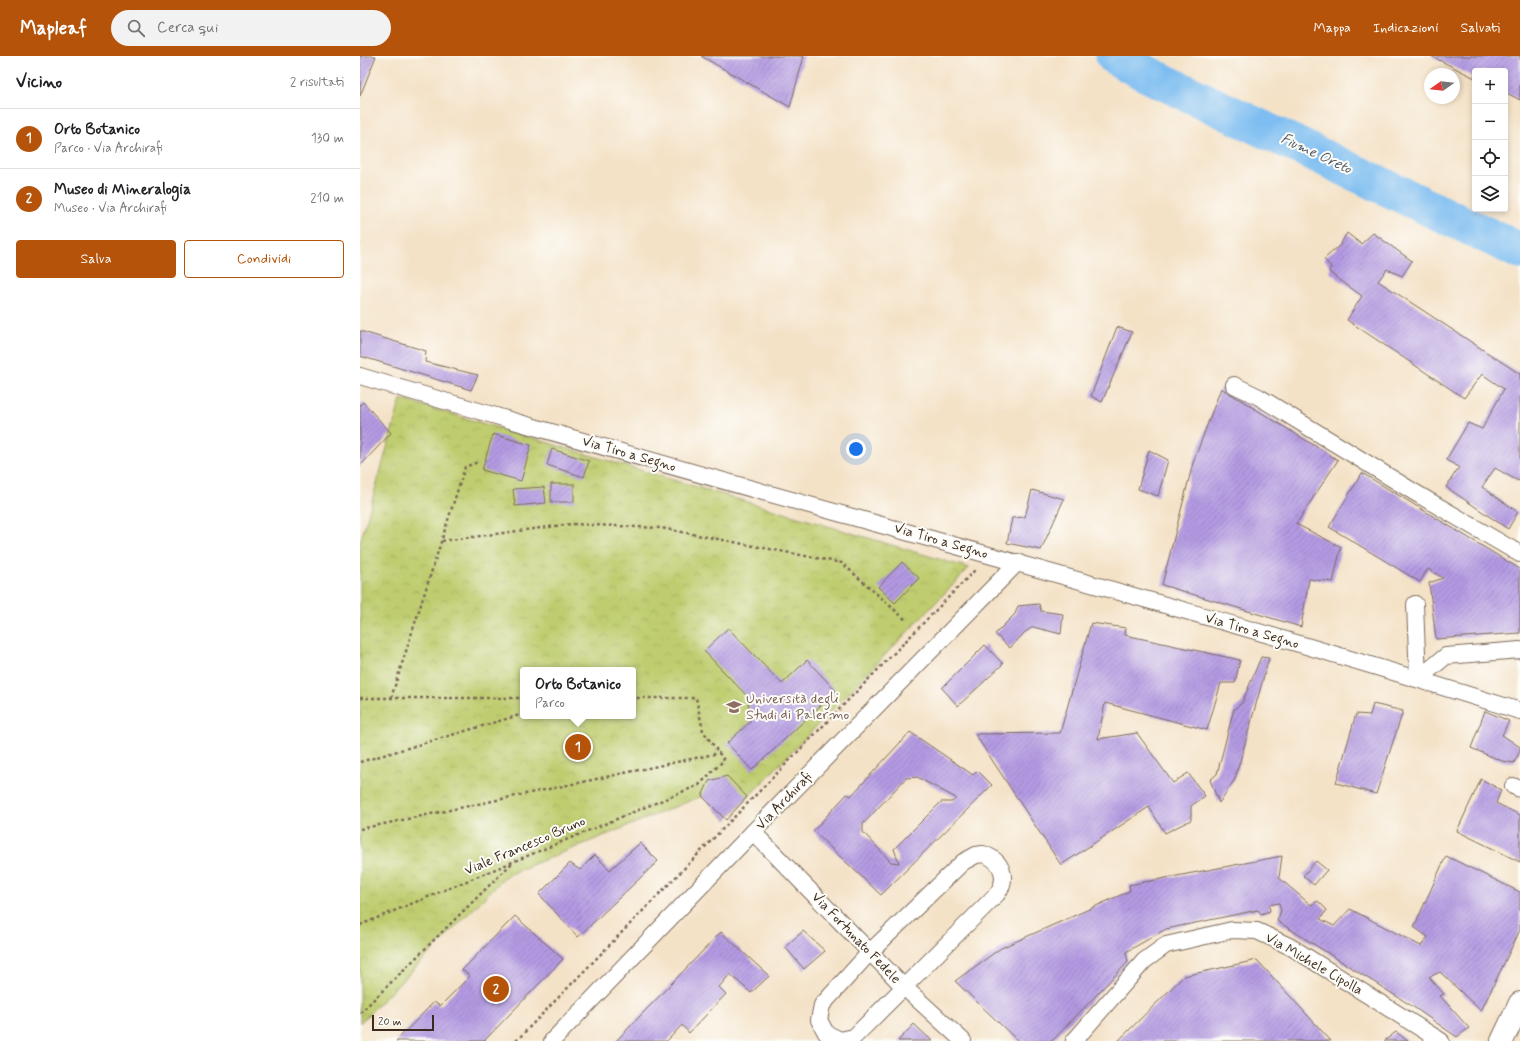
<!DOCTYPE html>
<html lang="it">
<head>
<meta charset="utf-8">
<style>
	body { margin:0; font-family:Mynerve,sans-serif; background:#f2f2f2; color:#202124 }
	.controls { position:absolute; right:12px; top:12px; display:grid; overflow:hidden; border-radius:4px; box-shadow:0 2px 6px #0003 }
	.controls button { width:36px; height:36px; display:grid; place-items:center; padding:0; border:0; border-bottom:1px solid #e0e0e0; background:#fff; color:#202124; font:20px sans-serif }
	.compass { position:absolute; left:1064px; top:12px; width:36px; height:36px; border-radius:50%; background:#fff; box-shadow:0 2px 6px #0003; rotate:256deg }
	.scale { position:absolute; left:12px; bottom:10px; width:62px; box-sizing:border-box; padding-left:4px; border:2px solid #3b2a1e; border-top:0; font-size:11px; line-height:14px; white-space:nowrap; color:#3b2a1e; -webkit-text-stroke:3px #fdfcf7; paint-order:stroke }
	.you { position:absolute; left:496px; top:393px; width:14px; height:14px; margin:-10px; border:3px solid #fff; border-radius:50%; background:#1a73e8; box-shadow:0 0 0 6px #1a73e833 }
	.badge { display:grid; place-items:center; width:26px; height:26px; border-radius:50%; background:#b45309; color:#fff; font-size:13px; font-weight:700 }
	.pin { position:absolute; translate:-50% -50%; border:2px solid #fff; box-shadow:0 1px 4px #0006 }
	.popup { position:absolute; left:160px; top:611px; width:116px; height:52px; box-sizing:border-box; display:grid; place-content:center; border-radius:4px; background:#fff; filter:drop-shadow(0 1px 3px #0005); font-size:13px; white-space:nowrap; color:#757577 }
	.popup b { font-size:15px; color:#202124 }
	.popup::after { content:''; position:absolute; left:50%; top:100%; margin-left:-8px; border:8px solid transparent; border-top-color:#fff }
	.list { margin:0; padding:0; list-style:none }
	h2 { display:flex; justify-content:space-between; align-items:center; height:52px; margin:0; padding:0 16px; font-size:17px }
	h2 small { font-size:13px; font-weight:400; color:#757577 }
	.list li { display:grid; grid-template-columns:26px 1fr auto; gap:12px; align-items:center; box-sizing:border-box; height:60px; padding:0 16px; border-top:1px solid #e0e0e0 }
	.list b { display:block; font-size:15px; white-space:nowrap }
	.list p { margin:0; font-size:13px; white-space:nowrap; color:#757577 }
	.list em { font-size:13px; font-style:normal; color:#757577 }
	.actions { display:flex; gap:8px; padding:12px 16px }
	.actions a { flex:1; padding:9px 0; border:1px solid #b45309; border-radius:4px; text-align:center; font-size:14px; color:#b45309 }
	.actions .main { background:#b45309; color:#fff }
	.icon { flex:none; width:22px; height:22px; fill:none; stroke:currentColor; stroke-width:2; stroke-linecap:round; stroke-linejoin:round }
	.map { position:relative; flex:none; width:1160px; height:985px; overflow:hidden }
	header { display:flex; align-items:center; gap:24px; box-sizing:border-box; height:56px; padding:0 20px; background:#b45309; color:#fff }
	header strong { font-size:19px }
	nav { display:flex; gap:22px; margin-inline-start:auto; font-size:14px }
	.search { width:280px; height:36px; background:#f2f2f2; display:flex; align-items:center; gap:10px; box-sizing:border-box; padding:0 14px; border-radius:22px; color:#757577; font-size:15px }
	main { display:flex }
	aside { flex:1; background:#fff }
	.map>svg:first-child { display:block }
	.park { fill:url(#park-crowns); stroke:#7d7c46; fill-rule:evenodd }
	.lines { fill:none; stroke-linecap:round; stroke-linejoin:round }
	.river { stroke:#7dbdf1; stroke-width:37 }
	.building { fill:url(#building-hatch); fill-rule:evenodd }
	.street-casing { stroke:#7c6a59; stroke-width:18 }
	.secondary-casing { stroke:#7c6a59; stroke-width:24 }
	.path { stroke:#7c6a59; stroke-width:2.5; stroke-dasharray:3 3; stroke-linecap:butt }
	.street { stroke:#fff; stroke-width:16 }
	.secondary { stroke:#fff; stroke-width:22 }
	.labels { text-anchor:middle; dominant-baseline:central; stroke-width:4; stroke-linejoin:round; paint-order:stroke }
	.street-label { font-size:14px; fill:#3b2a1e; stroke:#fdfcf7 }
	.education-label { font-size:14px; fill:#785e54; stroke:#fdfcf7; text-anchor:start }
	.water-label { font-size:15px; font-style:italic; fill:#525d68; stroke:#fdfcf7 }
</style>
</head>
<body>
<header>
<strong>Mapleaf</strong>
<div class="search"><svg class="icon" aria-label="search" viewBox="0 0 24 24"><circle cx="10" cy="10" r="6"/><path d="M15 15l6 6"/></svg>Cerca qui</div>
<nav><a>Mappa</a><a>Indicazioni</a><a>Salvati</a></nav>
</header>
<main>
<aside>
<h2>Vicino<small>2 risultati</small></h2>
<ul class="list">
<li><span class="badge">1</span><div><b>Orto Botanico</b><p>Parco · Via Archirafi</p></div><em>130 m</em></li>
<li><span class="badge">2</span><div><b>Museo di Mineralogia</b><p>Museo · Via Archirafi</p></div><em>210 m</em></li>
</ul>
<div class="actions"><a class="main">Salva</a><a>Condividi</a></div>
</aside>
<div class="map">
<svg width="1160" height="985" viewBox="0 0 1160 985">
	<defs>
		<pattern id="park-crowns" width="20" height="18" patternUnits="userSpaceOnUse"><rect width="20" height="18" fill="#bfcd6f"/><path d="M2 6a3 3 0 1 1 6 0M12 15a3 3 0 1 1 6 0" fill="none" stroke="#a5b060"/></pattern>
		<pattern id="building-hatch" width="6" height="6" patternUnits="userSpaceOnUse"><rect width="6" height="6" fill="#b39ae3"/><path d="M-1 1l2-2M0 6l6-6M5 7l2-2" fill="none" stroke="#937eb7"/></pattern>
	</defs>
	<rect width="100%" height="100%" fill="#fdfcf7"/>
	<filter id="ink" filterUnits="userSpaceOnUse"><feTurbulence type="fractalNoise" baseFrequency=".025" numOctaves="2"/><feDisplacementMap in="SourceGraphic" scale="8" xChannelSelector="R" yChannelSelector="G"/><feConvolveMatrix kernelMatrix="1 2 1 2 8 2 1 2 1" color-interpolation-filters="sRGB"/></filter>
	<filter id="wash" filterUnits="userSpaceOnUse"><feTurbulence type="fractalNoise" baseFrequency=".012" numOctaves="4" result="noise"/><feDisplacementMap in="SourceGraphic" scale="16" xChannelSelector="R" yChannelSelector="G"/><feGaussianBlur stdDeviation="0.9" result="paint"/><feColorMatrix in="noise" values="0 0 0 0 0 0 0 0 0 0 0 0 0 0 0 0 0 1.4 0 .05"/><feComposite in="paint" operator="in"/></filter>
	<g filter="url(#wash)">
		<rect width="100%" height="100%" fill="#f4e2c7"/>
		<path class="park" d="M41 343 609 512 366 764 342 740 147 819 0 967V487ZM163 614H273V660H163Z"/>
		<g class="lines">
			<polyline class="river" points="754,0 785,17 1160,195"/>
		</g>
		<g id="blocks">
			<g class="building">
				<polygon points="0,0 16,0 0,40"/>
				<polygon points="341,0 444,0 430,51"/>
				<polygon points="1071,0 1160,0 1160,44 1145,36 1145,15 1115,15 1115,22"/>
				<polygon points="987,177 1001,188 1013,177 1052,205 1042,220 1027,213 1018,225 1160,318 1160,422 1158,425 1135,412 1122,431 1158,456 1148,473 1086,431 1099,411 1086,404 1108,367 1122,373 1144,333 1122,318 1104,342 987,264 1002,240 969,216 971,211 964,203 980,189"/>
				<polygon points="757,271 772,276 742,346 731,340"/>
				<polygon points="0,275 66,295 65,306 118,319 111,334 0,300"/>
				<polygon points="861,332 978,404 936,468 981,491 973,526 949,523 941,571 802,529 833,407"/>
				<polygon points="3,346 31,377 0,410 0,349"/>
				<polygon points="133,378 171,389 161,425 122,414"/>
				<polygon points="192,393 229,405 224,421 187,409"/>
				<polygon points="789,394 808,404 798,440 778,433"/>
				<polygon points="1002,417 1160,513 1160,577 1076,583 1069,527 1083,522 1068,513 1060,526 969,471"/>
				<rect x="191" y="428" width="23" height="18"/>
				<polygon points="184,431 186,447 155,450 153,433"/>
				<polygon points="672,434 704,443 681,494 647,487 652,462 665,461"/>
				<polygon points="542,506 559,522 535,547 518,531"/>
				<polygon points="679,548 681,555 703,558 701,578 673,571 665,576 650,592 635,578 655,558 658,550"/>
				<polygon points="731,567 766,572 765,579 880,604 875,627 861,627 847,674 745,647 738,683 777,677 813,727 828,717 845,740 831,750 831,764 805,777 789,751 701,809 615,678 700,677"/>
				<polygon points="368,572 422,628 447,604 476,635 392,714 367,687 390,666 388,641 344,595"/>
				<polygon points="625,589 643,608 598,650 582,632"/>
				<polygon points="901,601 909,602 875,723 859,747 850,724 857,718 874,653 882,647"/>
				<polygon points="1013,648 1043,655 1016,738 976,727 996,658 1010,659"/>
				<polygon points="1125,655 1149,665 1142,679 1160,691 1160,695 1154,707 1142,705 1111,692"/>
				<path d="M550 676 613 719 618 715 632 729 521 839 453 775 487 738 491 740ZM557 721 596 742 592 746H581L534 793 539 807 531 806 503 776V768L546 722Z"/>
				<polygon points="367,720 387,741 366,764 342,740 349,725"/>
				<polygon points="1121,723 1141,734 1136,747 1160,759 1160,806 1097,775"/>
				<polygon points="280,787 298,805 218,881 179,838 210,807 220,814 235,799 250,814"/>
				<polygon points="922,800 919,822 951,849 958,845 967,854 960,863 974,870 990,853 1061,890 1068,881 1054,871 1086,800 1160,836 1160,874 1121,955 1080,916 1069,921 1084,938 1080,940 1109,972 1097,981 1052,950 917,865 921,855 919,847 909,849 910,855 901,858 898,854 806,873 766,896 768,906 692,985 658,985 595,925 641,892 770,835 769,829"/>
				<polygon points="956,805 967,814 954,829 943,820"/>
				<polygon points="155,860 203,903 124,985 36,985 74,946 80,950 110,920 102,914"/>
				<polygon points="443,875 465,895 444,913 425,891"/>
				<polygon points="361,876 409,920 391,937 370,918 359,931 366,938 329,977 322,969 307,985 256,985"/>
				<polygon points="897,904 971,985 758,985 824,920"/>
				<polygon points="554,968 572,985 538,985"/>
				<polygon points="1036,976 1048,985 1024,985"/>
			</g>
		</g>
	</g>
	<g filter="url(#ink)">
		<use href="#blocks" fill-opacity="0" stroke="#7c6a59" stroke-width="1"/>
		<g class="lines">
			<g class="street-casing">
				<g id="street">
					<path d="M0 320C386 436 776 534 1160 655"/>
					<polyline points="874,329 899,341 1054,436 1160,498"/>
					<polyline points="1055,548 1058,623"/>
					<polyline points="1058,623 1086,600 1160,594"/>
					<polyline points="1153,730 1160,733"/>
					<polyline points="393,776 543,930 603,985"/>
					<path d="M623 798C642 804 649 822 637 838L494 981 480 984 466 977 459 964 462 949 510 896 603 806 616 799Z"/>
					<polyline points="192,985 393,776 658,506"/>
					<polyline points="714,985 784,905 806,889 872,874 897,875 931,891 1081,985"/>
				</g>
			</g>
			<g class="secondary-casing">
				<polyline id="secondary" points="1142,985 1160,947"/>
			</g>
			<g class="path">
				<polyline points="82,485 211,468 301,472 482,507 547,565"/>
				<polyline points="0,642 163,642"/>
				<polyline points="31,642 105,411 118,406"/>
				<polyline points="0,706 163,658"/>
				<polyline points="0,773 359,697"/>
				<polyline points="0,869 339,729 364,704 343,675 336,642 273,642"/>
				<polyline points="0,957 152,807"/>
				<polyline points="156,985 615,514"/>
			</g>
			<use href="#street" class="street"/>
			<use href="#secondary" class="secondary"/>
		</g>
	</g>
	<defs>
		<g id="university-bare" transform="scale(1.2)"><path d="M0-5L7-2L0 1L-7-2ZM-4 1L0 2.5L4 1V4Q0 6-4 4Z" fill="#8d6e63" stroke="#fdfcf7" stroke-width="2.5" paint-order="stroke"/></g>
	</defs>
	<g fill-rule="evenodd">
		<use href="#university-bare" x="374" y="651"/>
	</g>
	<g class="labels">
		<g class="street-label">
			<text transform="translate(269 398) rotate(16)">Via Tiro a Segno</text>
			<text transform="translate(581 485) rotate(16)">Via Tiro a Segno</text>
			<text transform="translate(892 575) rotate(16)">Via Tiro a Segno</text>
			<text transform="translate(424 745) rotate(-46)">Via Archirafi</text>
			<text transform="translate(165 790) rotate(-23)">Viale Francesco Bruno</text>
			<text transform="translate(496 882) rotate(46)">Via Fortunato Fedele</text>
			<text transform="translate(954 908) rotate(30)">Via Michele Cipolla</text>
		</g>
		<g class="education-label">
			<text x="386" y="643">Università degli<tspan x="386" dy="16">Studi di Palermo</tspan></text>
		</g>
		<g class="water-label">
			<text transform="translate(956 98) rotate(25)">Fiume Oreto</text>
		</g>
	</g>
</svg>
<div class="controls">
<button>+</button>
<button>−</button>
<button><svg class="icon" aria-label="locate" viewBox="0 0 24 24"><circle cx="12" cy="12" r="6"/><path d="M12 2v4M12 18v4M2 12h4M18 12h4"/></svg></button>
<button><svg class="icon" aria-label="layers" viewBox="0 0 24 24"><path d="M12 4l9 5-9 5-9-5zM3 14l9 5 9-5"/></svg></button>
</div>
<svg class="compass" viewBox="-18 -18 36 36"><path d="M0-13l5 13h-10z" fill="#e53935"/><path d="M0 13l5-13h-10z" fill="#757577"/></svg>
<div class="scale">20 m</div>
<div class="you"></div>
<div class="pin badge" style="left:218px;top:691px">1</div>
<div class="popup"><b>Orto Botanico</b>Parco</div>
<div class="pin badge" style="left:136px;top:933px">2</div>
</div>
</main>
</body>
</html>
